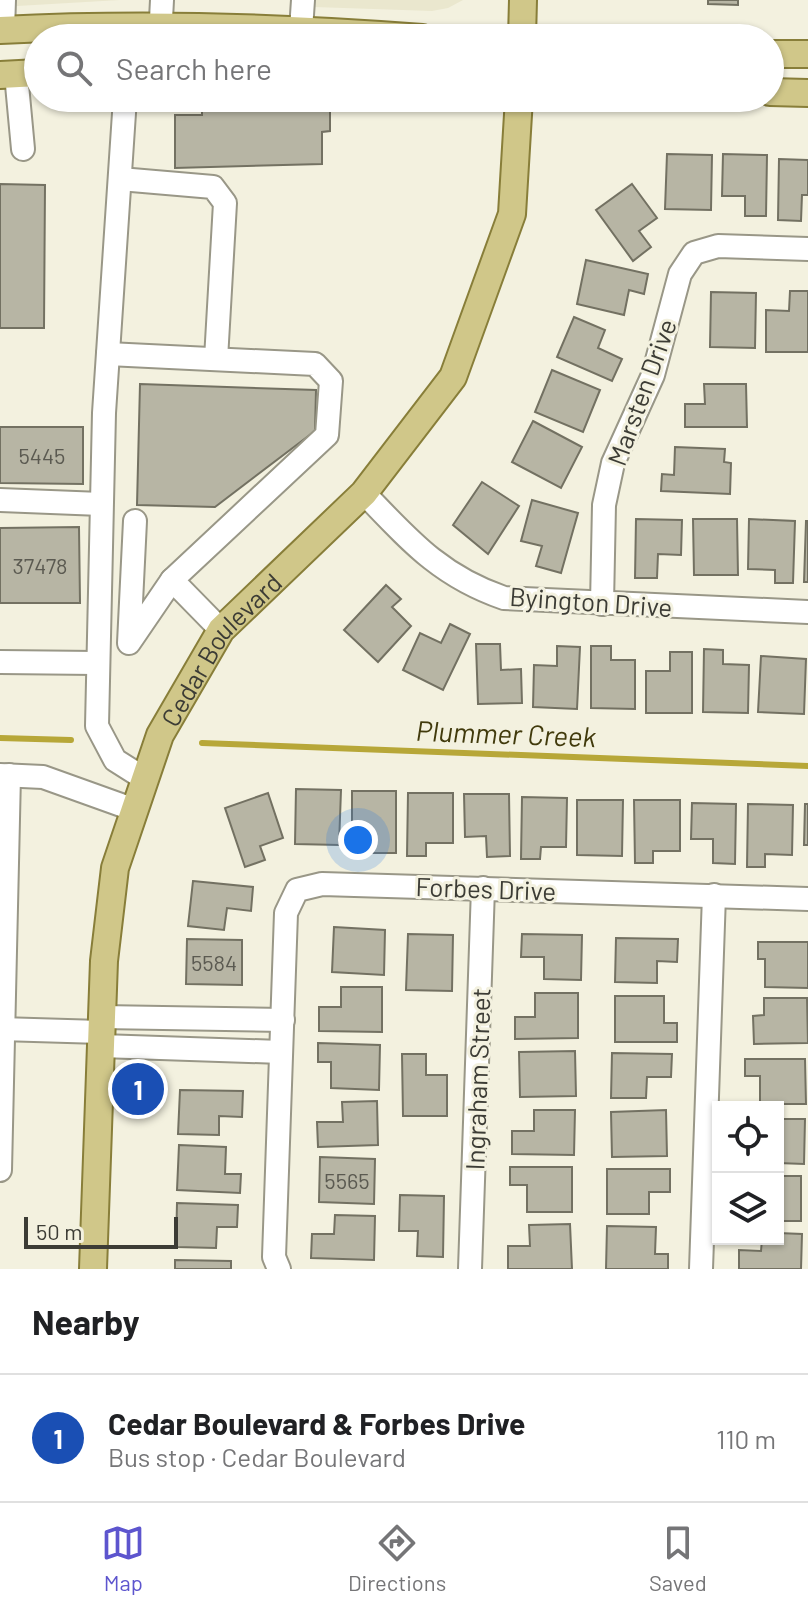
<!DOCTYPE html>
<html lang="en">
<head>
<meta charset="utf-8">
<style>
	body { margin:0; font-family:Barlow,sans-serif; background:#f6f6f6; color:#202124 }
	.controls { position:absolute; right:24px; bottom:24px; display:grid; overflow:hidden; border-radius:0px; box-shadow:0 2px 6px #0004 }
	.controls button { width:72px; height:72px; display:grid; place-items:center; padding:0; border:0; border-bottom:2px solid #e0e0e0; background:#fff; color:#202124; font:40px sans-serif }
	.scale { position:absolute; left:24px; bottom:20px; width:154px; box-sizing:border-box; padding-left:8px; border:4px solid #3c3c35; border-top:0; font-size:22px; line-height:28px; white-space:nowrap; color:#3c3c35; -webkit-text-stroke:6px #f3f1df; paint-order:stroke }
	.you { position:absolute; left:358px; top:840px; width:28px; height:28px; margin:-20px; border:6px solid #fff; border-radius:50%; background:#1a73e8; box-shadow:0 0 0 12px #1a73e833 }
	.badge { display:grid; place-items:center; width:52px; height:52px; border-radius:50%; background:#5d55ce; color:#fff; font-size:26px; font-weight:700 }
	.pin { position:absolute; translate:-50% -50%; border:4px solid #fff; box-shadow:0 2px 8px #0006 }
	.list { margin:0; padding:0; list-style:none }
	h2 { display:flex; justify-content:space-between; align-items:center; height:104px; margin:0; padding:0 32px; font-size:34px }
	h2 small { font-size:26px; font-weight:400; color:#757577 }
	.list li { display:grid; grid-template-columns:52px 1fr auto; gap:24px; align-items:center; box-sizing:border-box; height:128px; padding:0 32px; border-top:2px solid #e0e0e0 }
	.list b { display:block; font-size:30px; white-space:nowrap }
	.list p { margin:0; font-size:26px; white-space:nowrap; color:#757577 }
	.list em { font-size:26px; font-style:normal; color:#757577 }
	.icon { flex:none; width:44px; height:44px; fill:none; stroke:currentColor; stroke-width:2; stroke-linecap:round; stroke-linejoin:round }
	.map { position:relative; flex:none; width:808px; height:1269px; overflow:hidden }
	.search { position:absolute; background:#fff; box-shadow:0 2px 6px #0004; left:24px; right:24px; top:24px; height:88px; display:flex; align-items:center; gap:20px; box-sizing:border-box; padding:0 28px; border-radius:44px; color:#757577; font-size:30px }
	.sheet { height:232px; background:#fff }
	nav { display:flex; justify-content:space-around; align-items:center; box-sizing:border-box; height:112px; border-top:2px solid #e0e0e0; background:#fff; font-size:22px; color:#757577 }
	nav a { display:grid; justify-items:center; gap:4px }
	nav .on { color:#5d55ce }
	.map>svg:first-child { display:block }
	.built { fill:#eae7ce }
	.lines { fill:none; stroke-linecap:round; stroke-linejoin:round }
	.stream { stroke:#b7a738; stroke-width:6 }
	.building { fill:#b7b5a4; stroke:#737162; stroke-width:2 }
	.minor-casing { stroke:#999787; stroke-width:26 }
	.major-casing { stroke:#887e39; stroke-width:30 }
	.minor { stroke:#fff; stroke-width:22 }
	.major { stroke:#d0c789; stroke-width:26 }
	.labels { text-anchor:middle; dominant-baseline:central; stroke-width:6; stroke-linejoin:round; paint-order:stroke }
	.number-label { font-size:22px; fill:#5b5a51 }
	.street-label { font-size:26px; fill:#3c3c35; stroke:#f3f1df }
	.water-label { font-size:28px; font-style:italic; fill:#413a0c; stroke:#f3f1df }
</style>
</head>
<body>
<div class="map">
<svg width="808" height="1269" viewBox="0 0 808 1269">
	<rect width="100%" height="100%" fill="#f3f1df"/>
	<g class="built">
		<polygon points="0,0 120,0 0,7"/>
		<polygon points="314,0 463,0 448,8 432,11 314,7"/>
	</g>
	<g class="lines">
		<g class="stream">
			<polyline points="0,738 71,740"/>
			<polyline points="202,743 808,766"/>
		</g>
	</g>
	<g class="building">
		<polygon points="708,0 738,0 738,5 708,4"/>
		<polygon points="330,99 330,131 322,132 322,164 175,168 175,115 202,115 202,100"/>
		<polygon points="667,154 712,155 711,210 665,209"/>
		<polygon points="723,154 767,155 766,216 745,216 745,196 722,196"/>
		<polygon points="779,159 808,160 808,195 802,195 801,221 778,220"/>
		<polygon points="0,184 45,185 44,328 0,328"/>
		<polygon points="632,184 657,218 639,231 651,247 633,261 596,210"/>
		<polygon points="586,260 648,274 644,294 629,290 624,315 577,304"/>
		<polygon points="790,291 808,291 808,352 766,352 766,310 789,311"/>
		<polygon points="711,292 756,293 755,348 710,347"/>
		<polygon points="574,317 605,330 598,348 622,359 612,381 557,357"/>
		<polygon points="552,370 600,390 583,432 535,412"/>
		<polygon points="140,384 316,390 315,431 215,507 137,505"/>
		<polygon points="704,384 746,384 747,427 685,427 685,404 705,404"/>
		<polygon points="533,421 582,447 561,488 512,462"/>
		<polygon points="0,427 83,427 83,484 0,483"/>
		<polygon points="675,447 725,449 724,462 731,463 730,494 661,491 662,474 674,475"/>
		<polygon points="482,482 519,506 488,554 453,525"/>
		<polygon points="532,500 578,513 561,573 536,566 542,546 521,541"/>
		<polygon points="636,519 682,520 681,555 658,554 657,578 635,578"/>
		<polygon points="693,519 737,519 738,575 694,575"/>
		<polygon points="749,519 795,521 793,583 775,583 775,570 748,569"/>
		<polygon points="806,521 808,521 808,582 804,582"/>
		<polygon points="79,527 80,603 0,603 0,528"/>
		<polygon points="386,585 401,599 392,607 411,626 378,662 344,630"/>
		<polygon points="450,624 470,634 443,690 403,670 420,633 441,643"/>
		<polygon points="476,644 500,644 501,670 521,669 522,703 478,704"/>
		<polygon points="557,646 580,647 577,709 533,707 534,665 557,666"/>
		<polygon points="591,646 611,646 611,660 635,660 635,709 591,708"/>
		<polygon points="704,649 723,650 723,664 749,665 748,713 703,712"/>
		<polygon points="670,652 692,652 692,713 646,713 646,671 670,671"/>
		<polygon points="761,656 806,659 804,714 758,712"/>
		<polygon points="296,789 341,790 339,845 295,844"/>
		<polygon points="352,791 396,791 396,853 373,853 374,832 352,832"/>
		<polygon points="268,793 283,838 260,846 265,860 245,867 225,808"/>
		<polygon points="408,793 453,793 453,843 426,843 426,856 407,856"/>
		<polygon points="464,794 509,794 510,856 487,857 486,836 465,837"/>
		<polygon points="522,797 567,798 566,847 541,847 540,859 521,859"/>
		<polygon points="577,800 623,800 622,856 577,855"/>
		<polygon points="634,800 680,800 680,851 653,851 653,863 635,863"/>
		<polygon points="692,803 736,804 735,864 713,863 713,839 691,839"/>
		<polygon points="748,804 793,805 792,855 765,854 765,867 747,867"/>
		<polygon points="805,804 808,804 808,845 804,845"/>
		<polygon points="193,881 253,887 251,911 227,908 224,930 188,926"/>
		<polygon points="334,927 385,930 384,975 332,972"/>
		<polygon points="408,934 453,935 452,991 406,990"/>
		<polygon points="522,934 582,935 581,980 544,979 544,957 521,957"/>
		<polygon points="616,938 678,939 677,962 657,961 657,983 615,982"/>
		<polygon points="187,939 242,940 242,985 186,984"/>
		<polygon points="758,942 808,942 808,988 765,987 765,959 758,959"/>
		<polygon points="341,987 382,987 382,1032 319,1031 319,1007 341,1007"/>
		<polygon points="535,993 578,993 578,1038 515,1039 515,1017 535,1017"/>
		<polygon points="615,996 664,996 664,1023 677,1023 677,1042 615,1042"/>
		<polygon points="764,998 807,998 808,1043 754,1044 753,1016 764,1015"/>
		<polygon points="318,1043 380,1045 379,1090 331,1088 331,1062 318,1062"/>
		<polygon points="575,1051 576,1096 520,1097 519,1052"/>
		<polygon points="612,1053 672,1054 671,1077 647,1077 646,1098 611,1098"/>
		<polygon points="402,1054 426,1054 426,1075 447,1075 447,1116 403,1116"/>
		<polygon points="745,1059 805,1059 806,1104 760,1104 760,1076 745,1076"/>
		<polygon points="180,1090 243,1091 242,1117 219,1116 219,1135 178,1134"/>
		<polygon points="377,1101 378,1145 318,1147 317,1122 343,1122 342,1102"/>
		<polygon points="534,1110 575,1110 574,1155 512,1154 512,1131 534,1131"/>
		<polygon points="666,1110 667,1156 612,1157 611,1112"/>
		<polygon points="778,1119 805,1119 804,1164 778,1163"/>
		<polygon points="179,1145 226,1147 225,1174 241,1174 240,1193 177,1190"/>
		<polygon points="320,1157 375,1159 374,1204 319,1202"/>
		<polygon points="510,1167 572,1167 572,1212 527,1212 527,1185 510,1185"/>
		<polygon points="607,1169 670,1169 670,1192 649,1192 649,1214 607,1214"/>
		<rect x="778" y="1176" width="23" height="45"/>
		<polygon points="400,1195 444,1196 443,1257 417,1256 418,1231 399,1231"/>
		<polygon points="177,1203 238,1205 237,1227 217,1227 216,1248 176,1247"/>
		<polygon points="335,1215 375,1216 374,1260 311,1258 312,1234 334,1234"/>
		<polygon points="570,1224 572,1269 508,1269 508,1246 530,1246 529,1225"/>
		<polygon points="607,1226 656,1227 655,1254 668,1254 668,1269 606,1269"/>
		<polygon points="778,1233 802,1234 801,1269 739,1269 739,1250 761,1251 762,1239 778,1239"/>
		<polygon points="175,1260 231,1261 231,1269 175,1269"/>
	</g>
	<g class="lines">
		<g class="minor-casing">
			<g id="minor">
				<polyline points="3,30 4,0"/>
				<polyline points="301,30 303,0"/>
				<polyline points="160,38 162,0"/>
				<polyline points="16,74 23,149"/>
				<polyline points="125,98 104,413 97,726 115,760 145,779"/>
				<polyline points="120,179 213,187 225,203 216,359"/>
				<polyline points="108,354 315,364 331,381 327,435 172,580 221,630"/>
				<path d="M364 493C409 540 440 576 504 598L808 612"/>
				<polyline points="0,500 101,504"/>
				<polyline points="135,521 129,643 172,580"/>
				<polyline points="602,604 604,505 613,463 653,375 680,274 694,253 718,246 808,249"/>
				<polyline points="0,662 96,663"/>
				<polyline points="0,775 43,777 135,810"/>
				<polyline points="101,1017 283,1020"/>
				<polyline points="0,1029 101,1032"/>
				<polyline points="101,1046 281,1052"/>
				<polyline points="0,1170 9,775"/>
				<polyline points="279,1269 274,1257 286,913 297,890 322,884 808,899"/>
				<polyline points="470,1269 483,888"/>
				<polyline points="701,1269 714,895"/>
			</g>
		</g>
		<g class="major-casing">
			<g id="major">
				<path d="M0 30C140 23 282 27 422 38"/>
				<polyline points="522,38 523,0"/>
				<polyline points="770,54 808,54"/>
				<polyline points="0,75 38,73"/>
				<polyline points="770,92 808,93"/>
				<path id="s1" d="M93 1269 104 961 115 868 160 735 221 630 364 493 453 377 512 214 519 98"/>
			</g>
		</g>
		<use href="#minor" class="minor"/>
		<use href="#major" class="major"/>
	</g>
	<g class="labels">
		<g class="number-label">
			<text x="42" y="455">5445</text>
			<text x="40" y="565">37478</text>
			<text x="214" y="962">5584</text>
			<text x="347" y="1180">5565</text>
		</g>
		<g class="street-label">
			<text transform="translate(641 392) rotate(-70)">Marsten Drive</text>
			<text transform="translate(591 601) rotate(4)">Byington Drive</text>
			<text stroke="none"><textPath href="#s1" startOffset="648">Cedar Boulevard</textPath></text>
			<text transform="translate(486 888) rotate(2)">Forbes Drive</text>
			<text transform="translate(477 1079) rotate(-88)">Ingraham Street</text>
		</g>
		<g class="water-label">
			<text transform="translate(506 733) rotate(2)">Plummer Creek</text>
		</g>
	</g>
</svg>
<div class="controls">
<button><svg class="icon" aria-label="locate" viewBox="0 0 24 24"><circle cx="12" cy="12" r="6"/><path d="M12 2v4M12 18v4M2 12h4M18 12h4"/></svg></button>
<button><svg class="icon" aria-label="layers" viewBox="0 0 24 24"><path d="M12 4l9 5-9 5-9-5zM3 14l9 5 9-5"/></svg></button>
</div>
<div class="scale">50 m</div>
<div class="you"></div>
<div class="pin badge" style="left:138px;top:1089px;background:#1a4fb4">1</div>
<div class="search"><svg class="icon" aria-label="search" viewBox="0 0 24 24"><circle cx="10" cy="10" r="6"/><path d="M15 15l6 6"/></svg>Search here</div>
</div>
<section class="sheet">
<h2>Nearby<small></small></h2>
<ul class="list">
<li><span class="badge" style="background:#1a4fb4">1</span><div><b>Cedar Boulevard &amp; Forbes Drive</b><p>Bus stop · Cedar Boulevard</p></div><em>110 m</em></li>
</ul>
</section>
<nav>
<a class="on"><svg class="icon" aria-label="map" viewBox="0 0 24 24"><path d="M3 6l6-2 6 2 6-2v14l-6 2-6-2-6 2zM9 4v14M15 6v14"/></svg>Map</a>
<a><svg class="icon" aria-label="directions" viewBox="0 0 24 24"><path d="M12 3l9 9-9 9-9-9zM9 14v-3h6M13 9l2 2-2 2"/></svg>Directions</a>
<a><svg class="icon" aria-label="saved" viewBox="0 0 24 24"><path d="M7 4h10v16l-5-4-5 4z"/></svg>Saved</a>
</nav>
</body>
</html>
